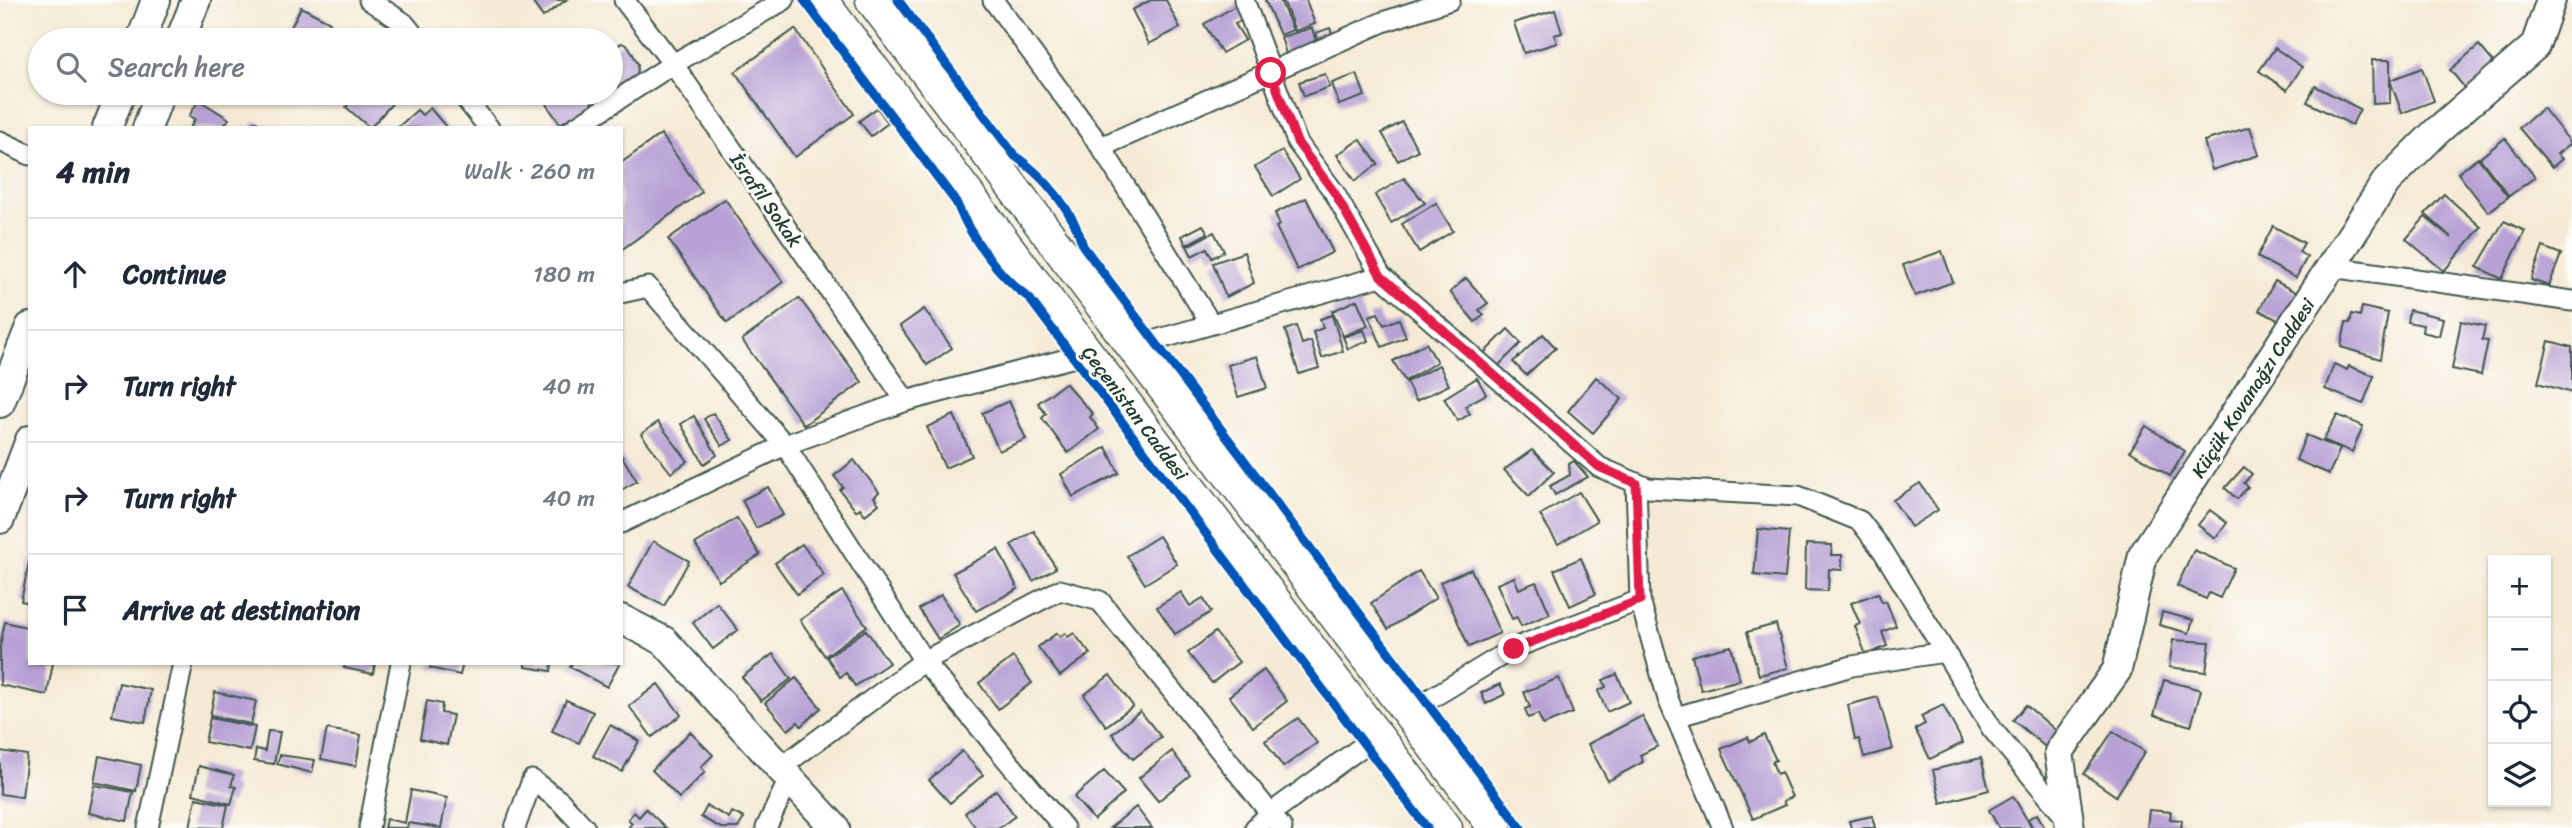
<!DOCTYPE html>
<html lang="en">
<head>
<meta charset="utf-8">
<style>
	body { margin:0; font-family:Sriracha,sans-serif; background:#f6f6f7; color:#1f2937 }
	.controls { position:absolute; right:21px; bottom:21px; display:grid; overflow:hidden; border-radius:0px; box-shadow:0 2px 5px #0004 }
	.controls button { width:63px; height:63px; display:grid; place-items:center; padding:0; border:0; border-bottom:2px solid #e0e1e3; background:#fff; color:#1f2937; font:35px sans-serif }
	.stop { position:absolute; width:21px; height:21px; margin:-16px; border:5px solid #e11d48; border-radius:50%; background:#fff }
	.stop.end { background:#e11d48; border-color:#fff; box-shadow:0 2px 7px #0008 }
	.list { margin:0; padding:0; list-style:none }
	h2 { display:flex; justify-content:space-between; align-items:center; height:91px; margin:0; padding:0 28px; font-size:30px }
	h2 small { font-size:23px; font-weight:400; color:#747a83 }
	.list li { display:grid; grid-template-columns:46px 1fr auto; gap:21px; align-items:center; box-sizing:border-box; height:112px; padding:0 28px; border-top:2px solid #e0e1e3 }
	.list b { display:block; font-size:26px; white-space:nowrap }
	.list em { font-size:23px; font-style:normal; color:#747a83 }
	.icon { flex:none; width:38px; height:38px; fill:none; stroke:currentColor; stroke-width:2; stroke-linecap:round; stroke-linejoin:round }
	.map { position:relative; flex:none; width:2572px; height:828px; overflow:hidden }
	.search { position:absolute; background:#fff; box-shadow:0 2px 5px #0004; left:28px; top:28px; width:595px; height:77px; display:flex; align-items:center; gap:18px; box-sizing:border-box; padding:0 24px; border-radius:38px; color:#747a83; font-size:26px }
	.panel { position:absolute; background:#fff; box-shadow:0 2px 5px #0004; left:28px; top:126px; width:595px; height:539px; border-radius:0px }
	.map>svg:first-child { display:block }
	.building { fill:#b8a2d5 }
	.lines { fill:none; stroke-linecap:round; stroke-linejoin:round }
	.street-casing { stroke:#3f574c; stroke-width:23 }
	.secondary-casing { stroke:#3f574c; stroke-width:32 }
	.primary-casing { stroke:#3f574c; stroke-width:35 }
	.street { stroke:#fff; stroke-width:19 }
	.secondary { stroke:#fff; stroke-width:28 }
	.primary { stroke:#fff; stroke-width:32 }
	.cycleway-casing { stroke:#fdfcf7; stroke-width:13 }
	.cycleway { stroke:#0057b8; stroke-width:9 }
	.route { stroke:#e11d48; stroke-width:9 }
	.labels { text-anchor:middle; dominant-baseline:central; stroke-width:6; stroke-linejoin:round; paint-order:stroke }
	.street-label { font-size:19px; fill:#1f3d34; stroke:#fdfcf7 }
</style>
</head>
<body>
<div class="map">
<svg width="2572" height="828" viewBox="0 0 2572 828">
	<rect width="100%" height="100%" fill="#fdfcf7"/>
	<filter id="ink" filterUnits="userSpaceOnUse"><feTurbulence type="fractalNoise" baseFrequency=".0143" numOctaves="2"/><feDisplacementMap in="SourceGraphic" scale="14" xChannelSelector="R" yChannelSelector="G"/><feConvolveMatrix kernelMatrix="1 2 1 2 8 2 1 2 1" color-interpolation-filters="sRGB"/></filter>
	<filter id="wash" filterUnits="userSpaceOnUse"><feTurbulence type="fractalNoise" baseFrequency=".00686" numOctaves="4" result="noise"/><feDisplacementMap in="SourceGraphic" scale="28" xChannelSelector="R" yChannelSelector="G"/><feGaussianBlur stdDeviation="1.57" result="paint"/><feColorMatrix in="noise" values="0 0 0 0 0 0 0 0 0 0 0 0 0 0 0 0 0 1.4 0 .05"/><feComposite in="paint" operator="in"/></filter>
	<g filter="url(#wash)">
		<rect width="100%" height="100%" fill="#f5ead5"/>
		<g id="blocks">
			<g class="building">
				<polygon points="531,0 566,0 543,17"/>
				<polygon points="1151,0 1166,0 1180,28 1149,44 1132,10"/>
				<polygon points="1265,0 1280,0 1293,30 1280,35"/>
				<polygon points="1283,0 1306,0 1315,24 1295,31"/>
				<polygon points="1241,3 1249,16 1235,24 1245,40 1222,53 1204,24"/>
				<polygon points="301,7 330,22 321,40 285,39"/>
				<polygon points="1555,10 1562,33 1554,35 1557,43 1524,53 1514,23"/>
				<polygon points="1312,28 1318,48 1287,57 1281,37"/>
				<polygon points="1330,28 1335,41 1320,46 1316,33"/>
				<polygon points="795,29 854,114 795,157 735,72"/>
				<polygon points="622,43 629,47 638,64 637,80 618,94 611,89 611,49"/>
				<polygon points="2479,45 2499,69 2470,94 2450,70"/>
				<polygon points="2275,48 2302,67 2287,90 2259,71"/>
				<polygon points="2372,60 2390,60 2390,103 2373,104"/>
				<polygon points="2422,68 2434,101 2402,113 2390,80"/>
				<polygon points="1325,74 1330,87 1304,96 1299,82"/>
				<polygon points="1357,74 1365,96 1339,105 1332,83"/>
				<polygon points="2315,86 2360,109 2352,125 2307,102"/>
				<polygon points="358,93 391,93 397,98 370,128 346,107"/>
				<polygon points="546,93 604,93 591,101 594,105 586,108 587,113 574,120 571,117 560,124 549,108 543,94"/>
				<polygon points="199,100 229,119 225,124 230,128 190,128 195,119 189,116"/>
				<polygon points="430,108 447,128 397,128 417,110 422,115"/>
				<polygon points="877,108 888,123 871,136 859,121"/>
				<polygon points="2543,108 2571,143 2557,154 2562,159 2552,167 2519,128"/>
				<polygon points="255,121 266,128 251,128"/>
				<polygon points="1402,122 1418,150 1398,161 1382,133"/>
				<polygon points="2250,127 2259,155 2212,170 2204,141"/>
				<polygon points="661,134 702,192 621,250 621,163"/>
				<polygon points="2505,138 2535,177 2509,196 2480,158"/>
				<polygon points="1360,139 1378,164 1355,181 1337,155"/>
				<polygon points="1282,151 1300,179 1273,196 1255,167"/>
				<polygon points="2478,158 2508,197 2488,212 2458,173"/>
				<polygon points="1404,178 1425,203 1391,223 1375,195"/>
				<polygon points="2444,194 2481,227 2444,271 2406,239 2425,217 2452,238 2425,214"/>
				<polygon points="1306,198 1333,252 1297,270 1276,227 1280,225 1275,213"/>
				<polygon points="725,199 783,282 727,323 668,239"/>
				<polygon points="1436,203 1453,231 1419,252 1402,224"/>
				<polygon points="2504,221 2525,231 2502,279 2477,267"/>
				<polygon points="1203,225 1208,233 1186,245 1182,236"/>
				<polygon points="2273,226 2304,243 2299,252 2307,257 2296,278 2257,257"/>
				<polygon points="1214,232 1224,251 1212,258 1207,248 1192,256 1187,246"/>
				<polygon points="2543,247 2561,254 2549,286 2531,280"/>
				<polygon points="1942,251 1953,282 1915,296 1903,265"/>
				<polygon points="1244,252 1254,283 1226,297 1213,263"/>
				<polygon points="1466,278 1488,303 1479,310 1484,315 1475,322 1450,292"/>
				<polygon points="2275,281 2301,295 2285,324 2259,310"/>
				<polygon points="799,298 862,382 804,425 742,340"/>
				<polygon points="1357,300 1368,326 1343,336 1332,311"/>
				<polygon points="2362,307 2388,313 2380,359 2341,347 2346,322 2350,323 2352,314 2360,316"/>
				<polygon points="924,309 952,348 927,365 900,326"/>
				<polygon points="2409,310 2443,318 2439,336 2422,332 2423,325 2407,322"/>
				<polygon points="1378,313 1384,325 1399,319 1406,337 1382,347 1369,316"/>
				<polygon points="1332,315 1343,351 1322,358 1313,332 1323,328 1320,319"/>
				<polygon points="2461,321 2485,326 2482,340 2488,341 2481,375 2452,369"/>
				<polygon points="1296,326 1302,344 1311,341 1319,368 1299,374 1285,330"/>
				<polygon points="1508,329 1521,343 1496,368 1482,355"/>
				<polygon points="1364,330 1368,341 1348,349 1343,337"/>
				<polygon points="1543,334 1556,348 1526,375 1513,362"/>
				<polygon points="2549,341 2572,347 2572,393 2538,383"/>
				<polygon points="1426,343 1437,362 1405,381 1393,361"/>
				<polygon points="1257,356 1267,388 1238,397 1228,365"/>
				<polygon points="2334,364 2347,370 2349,366 2374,376 2363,404 2325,389"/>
				<polygon points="1439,365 1449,385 1416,401 1406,382"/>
				<polygon points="1596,377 1622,399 1593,433 1568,411"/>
				<polygon points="1477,378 1486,394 1465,406 1470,414 1458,421 1444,398"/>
				<polygon points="1065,383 1093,414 1090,417 1099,429 1068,453 1042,418 1046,414 1038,403"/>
				<polygon points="1009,401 1026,439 999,451 982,413"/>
				<polygon points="713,413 732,440 722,446 704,419"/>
				<polygon points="954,415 972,456 945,468 927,427"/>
				<polygon points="2337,415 2363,426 2352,452 2323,440"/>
				<polygon points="694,416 717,455 704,464 681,424"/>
				<polygon points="658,422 688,461 671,473 641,434"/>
				<polygon points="2146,426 2185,451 2170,476 2130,451"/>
				<polygon points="2306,435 2340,449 2329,474 2296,460"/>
				<polygon points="1106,447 1119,473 1073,497 1061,474"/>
				<polygon points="1532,450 1554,472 1529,496 1504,470"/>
				<polygon points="621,455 637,481 621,490"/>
				<polygon points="854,460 879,492 874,497 879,504 865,515 860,508 856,511 840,490 843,487 834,476"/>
				<polygon points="1574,461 1588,477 1555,495 1550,486 1570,475 1569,464"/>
				<polygon points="2244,467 2252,474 2244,483 2248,487 2237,499 2225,488"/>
				<polygon points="1920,483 1938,510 1911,527 1893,500"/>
				<polygon points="768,487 783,515 756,528 742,500"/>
				<polygon points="1579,492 1597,521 1558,544 1540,515"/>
				<polygon points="2210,510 2227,523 2215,538 2198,525"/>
				<polygon points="737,518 760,555 719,581 695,544"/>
				<polygon points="1758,529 1789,532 1785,578 1754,575"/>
				<polygon points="1034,531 1056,568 1033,581 1011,545"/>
				<polygon points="1159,536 1177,564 1145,584 1127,556"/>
				<polygon points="653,541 689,561 664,606 628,587"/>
				<polygon points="802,544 824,575 797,594 775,563"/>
				<polygon points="1806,544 1832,545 1831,555 1842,555 1842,570 1829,569 1828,591 1805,590"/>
				<polygon points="998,549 1018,589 976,611 953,573"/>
				<polygon points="2194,550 2234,568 2220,598 2209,593 2206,599 2177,586"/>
				<polygon points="30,557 30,603 21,601"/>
				<polygon points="1581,558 1596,594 1570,606 1554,570"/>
				<polygon points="1471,569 1500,633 1469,647 1440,582"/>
				<polygon points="1419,571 1436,598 1388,629 1371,603"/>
				<polygon points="1514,577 1519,589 1536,582 1550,614 1521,626 1517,617 1512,619 1497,584"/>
				<polygon points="842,591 867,626 825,656 800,620"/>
				<polygon points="1181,592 1190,606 1203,598 1211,612 1175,634 1157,607"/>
				<polygon points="1878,593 1882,602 1886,601 1896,626 1882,632 1887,646 1866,655 1855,626 1860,624 1851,603"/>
				<polygon points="941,595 960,625 938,639 919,609"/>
				<polygon points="717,603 738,630 713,649 693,623"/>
				<polygon points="2162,612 2193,620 2189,633 2159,625"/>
				<polygon points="5,622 30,628 30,663 53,663 47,695 0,685 0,646"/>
				<polygon points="1776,624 1788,668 1759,675 1747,632"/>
				<polygon points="866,630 889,663 855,686 846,673 840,677 827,657"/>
				<polygon points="1215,632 1239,662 1212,683 1188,653"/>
				<polygon points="1057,633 1060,637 1065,633 1068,637 1074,633 1090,654 1060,676 1038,647"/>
				<polygon points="2173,640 2210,642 2206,672 2169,667"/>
				<polygon points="1731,646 1740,680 1701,690 1692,656"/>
				<polygon points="773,654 791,679 761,701 742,677"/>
				<polygon points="1013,657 1032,683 998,709 979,683"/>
				<polygon points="345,663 375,663 373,674 344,668"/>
				<polygon points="431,663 463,663 460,675 430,668"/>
				<polygon points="525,663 552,663 551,671 525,667"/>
				<polygon points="572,663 620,663 607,687 570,667"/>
				<polygon points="1264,670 1287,701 1253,727 1229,696"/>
				<polygon points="1617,674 1629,702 1607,712 1598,691 1606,687 1603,680"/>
				<polygon points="1110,675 1133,706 1106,726 1084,695"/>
				<polygon points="796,678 821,708 801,726 798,722 788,730 765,703"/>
				<polygon points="1559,678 1573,713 1543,725 1538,714 1528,718 1525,709 1530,707 1524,692"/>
				<polygon points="2164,680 2201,690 2191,726 2154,715"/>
				<polygon points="119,683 151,690 145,722 112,716"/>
				<polygon points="658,684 681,715 652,737 629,706"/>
				<polygon points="1500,684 1505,694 1486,704 1481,693"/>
				<polygon points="215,692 256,701 251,724 210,716"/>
				<polygon points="1878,697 1893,749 1864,757 1859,739 1855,740 1848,705"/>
				<polygon points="566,700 593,712 579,743 552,731"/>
				<polygon points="427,701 442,704 441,713 453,715 447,745 420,739"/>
				<polygon points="1943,705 1963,743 1930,759 1915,729 1925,724 1921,716"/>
				<polygon points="2026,705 2061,735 2049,750 2013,720"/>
				<polygon points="1140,711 1161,737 1133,759 1112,734"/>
				<polygon points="1642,716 1658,746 1640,755 1643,762 1608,781 1588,744"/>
				<polygon points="210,718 255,727 250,751 205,742"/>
				<polygon points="1298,718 1317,743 1283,767 1265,741"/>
				<polygon points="610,725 639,741 622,772 593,756"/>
				<polygon points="327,729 361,735 356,766 321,759"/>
				<polygon points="268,731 280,732 274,764 254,761 256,749 265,751"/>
				<polygon points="2113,731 2145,752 2116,796 2084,774"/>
				<polygon points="690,732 713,755 701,767 705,772 679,798 652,770"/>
				<polygon points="1764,735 1776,760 1772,762 1777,774 1781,772 1792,797 1783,801 1785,805 1753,819 1721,749 1748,737 1750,742"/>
				<polygon points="0,751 27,755 22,797 0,794"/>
				<polygon points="962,751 983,775 950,803 929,780"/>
				<polygon points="1172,751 1190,775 1158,801 1139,778"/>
				<polygon points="280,755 315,760 312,773 277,764"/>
				<polygon points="99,756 141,765 136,791 94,782"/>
				<polygon points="1981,758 1989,790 1941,803 1933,770"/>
				<polygon points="199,766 234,775 231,786 236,787 231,804 193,794"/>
				<polygon points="1104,771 1124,793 1094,820 1074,797"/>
				<polygon points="94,785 133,792 127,821 88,813"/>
				<polygon points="411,790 447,798 441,828 408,823 407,828 384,828 386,819 405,823"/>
				<polygon points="996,790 1015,816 999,828 976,828 965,813"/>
				<polygon points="2013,796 2032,828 1999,828 1989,810"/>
				<polygon points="196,798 228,805 223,828 190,827"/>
				<polygon points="707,806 729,818 732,812 744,818 738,828 721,828 701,817"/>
				<polygon points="1136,807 1152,828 1110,828"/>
				<polygon points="646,809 666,828 628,828 632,823 628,819 634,812 639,817"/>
				<polygon points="2149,810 2171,812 2170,819 2182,820 2181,828 2147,828"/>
				<polygon points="2037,814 2045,828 2033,828 2028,819"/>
				<polygon points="1872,816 1875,828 1851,828 1849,821"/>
			</g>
		</g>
	</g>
	<g filter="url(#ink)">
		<use href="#blocks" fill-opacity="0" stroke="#3f574c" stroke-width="2"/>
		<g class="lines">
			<g class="street-casing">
				<g id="street">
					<polyline points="369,0 404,23 418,40"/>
					<polyline points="624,0 673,64 906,401"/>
					<polyline points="993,0 1101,147 1211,324"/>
					<polyline points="1244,0 1297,142 1334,192 1381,276 1599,467 1648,488 1798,496 1860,521 1883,551 1992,729 2066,818"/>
					<polyline points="461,93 489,128"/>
					<polyline points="574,128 673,64 784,0"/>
					<polyline points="0,141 30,155"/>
					<polyline points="1101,147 1383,22 1450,0"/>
					<polyline points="2331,267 2572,301"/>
					<polyline points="621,293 648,287 785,445 924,661 1064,828"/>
					<polyline points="1135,346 1381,276"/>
					<polyline points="1636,483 1640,600 1668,699 1723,828"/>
					<polyline points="621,523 785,445 906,401 1090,353"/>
					<polyline points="1410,711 1514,648 1640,600"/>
					<polyline points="1676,717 1852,666 1945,652"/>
					<polyline points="780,768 924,661 1060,590 1100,601 1282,828"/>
					<polyline points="148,828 183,663"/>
					<polyline points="369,828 401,663"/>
					<polyline points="515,828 532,780 560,801 585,828"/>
					<polyline points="766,828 789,779"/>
					<polyline points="1255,828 1271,813 1378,735"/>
				</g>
			</g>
			<g class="secondary-casing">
				<g id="secondary">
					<polyline points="141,40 156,0"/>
					<polyline points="180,40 196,0"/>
					<polyline points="107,128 121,93"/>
					<polyline points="147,128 160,93"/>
					<polyline points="0,403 30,327"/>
					<polyline points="0,519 30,440"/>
					<polyline points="621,619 664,641 835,828"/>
					<polyline points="2070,828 2059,752 2117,670 2143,555 2386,182 2436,132 2535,46 2551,0"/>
				</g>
			</g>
			<g class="primary-casing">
				<g id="primary">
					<polyline points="821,0 1446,828"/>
					<polyline points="872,0 1495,828"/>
				</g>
			</g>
			<use href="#street" class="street"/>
			<use href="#secondary" class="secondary"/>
			<use href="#primary" class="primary"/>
			<g class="cycleway-casing">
				<g id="cycleway">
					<path d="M804 0 956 202C971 238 998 275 1029 298L1427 828"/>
					<path d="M898 0 1015 156C1044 176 1074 211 1083 246L1521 828"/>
				</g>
			</g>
			<use href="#cycleway" class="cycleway"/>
		</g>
	</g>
	<g class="lines" filter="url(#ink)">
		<polyline class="route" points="1271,73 1297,142 1334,192 1381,276 1599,467 1636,483 1640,600 1514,649"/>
	</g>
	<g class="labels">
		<g class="street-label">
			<text transform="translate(766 200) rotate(55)">İsrafil Sokak</text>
			<text transform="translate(2253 388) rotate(-57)">Küçük Kovanağzı Caddesi</text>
			<text transform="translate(1135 413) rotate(53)">Çeçenistan Caddesi</text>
		</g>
	</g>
</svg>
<div class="controls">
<button>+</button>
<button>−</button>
<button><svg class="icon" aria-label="locate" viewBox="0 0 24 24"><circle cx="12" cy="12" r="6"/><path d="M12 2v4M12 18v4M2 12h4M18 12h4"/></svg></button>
<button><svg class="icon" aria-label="layers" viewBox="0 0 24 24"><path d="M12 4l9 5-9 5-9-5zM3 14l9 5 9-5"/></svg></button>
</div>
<div class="stop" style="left:1271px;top:73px"></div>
<div class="stop end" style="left:1514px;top:649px"></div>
<div class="search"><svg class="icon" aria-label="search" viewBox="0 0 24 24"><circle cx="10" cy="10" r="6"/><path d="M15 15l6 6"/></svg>Search here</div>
<section class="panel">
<h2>4 min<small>Walk · 260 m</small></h2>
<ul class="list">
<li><svg class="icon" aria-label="ahead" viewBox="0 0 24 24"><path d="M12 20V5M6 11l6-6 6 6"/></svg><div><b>Continue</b></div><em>180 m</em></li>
<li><svg class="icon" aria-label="right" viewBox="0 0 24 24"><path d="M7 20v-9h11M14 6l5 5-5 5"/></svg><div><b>Turn right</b></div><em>40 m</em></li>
<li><svg class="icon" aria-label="right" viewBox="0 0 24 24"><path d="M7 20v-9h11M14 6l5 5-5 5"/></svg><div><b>Turn right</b></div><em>40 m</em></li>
<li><svg class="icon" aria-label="arrive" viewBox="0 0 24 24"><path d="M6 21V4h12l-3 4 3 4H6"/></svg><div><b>Arrive at destination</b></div></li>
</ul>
</section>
</div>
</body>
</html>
